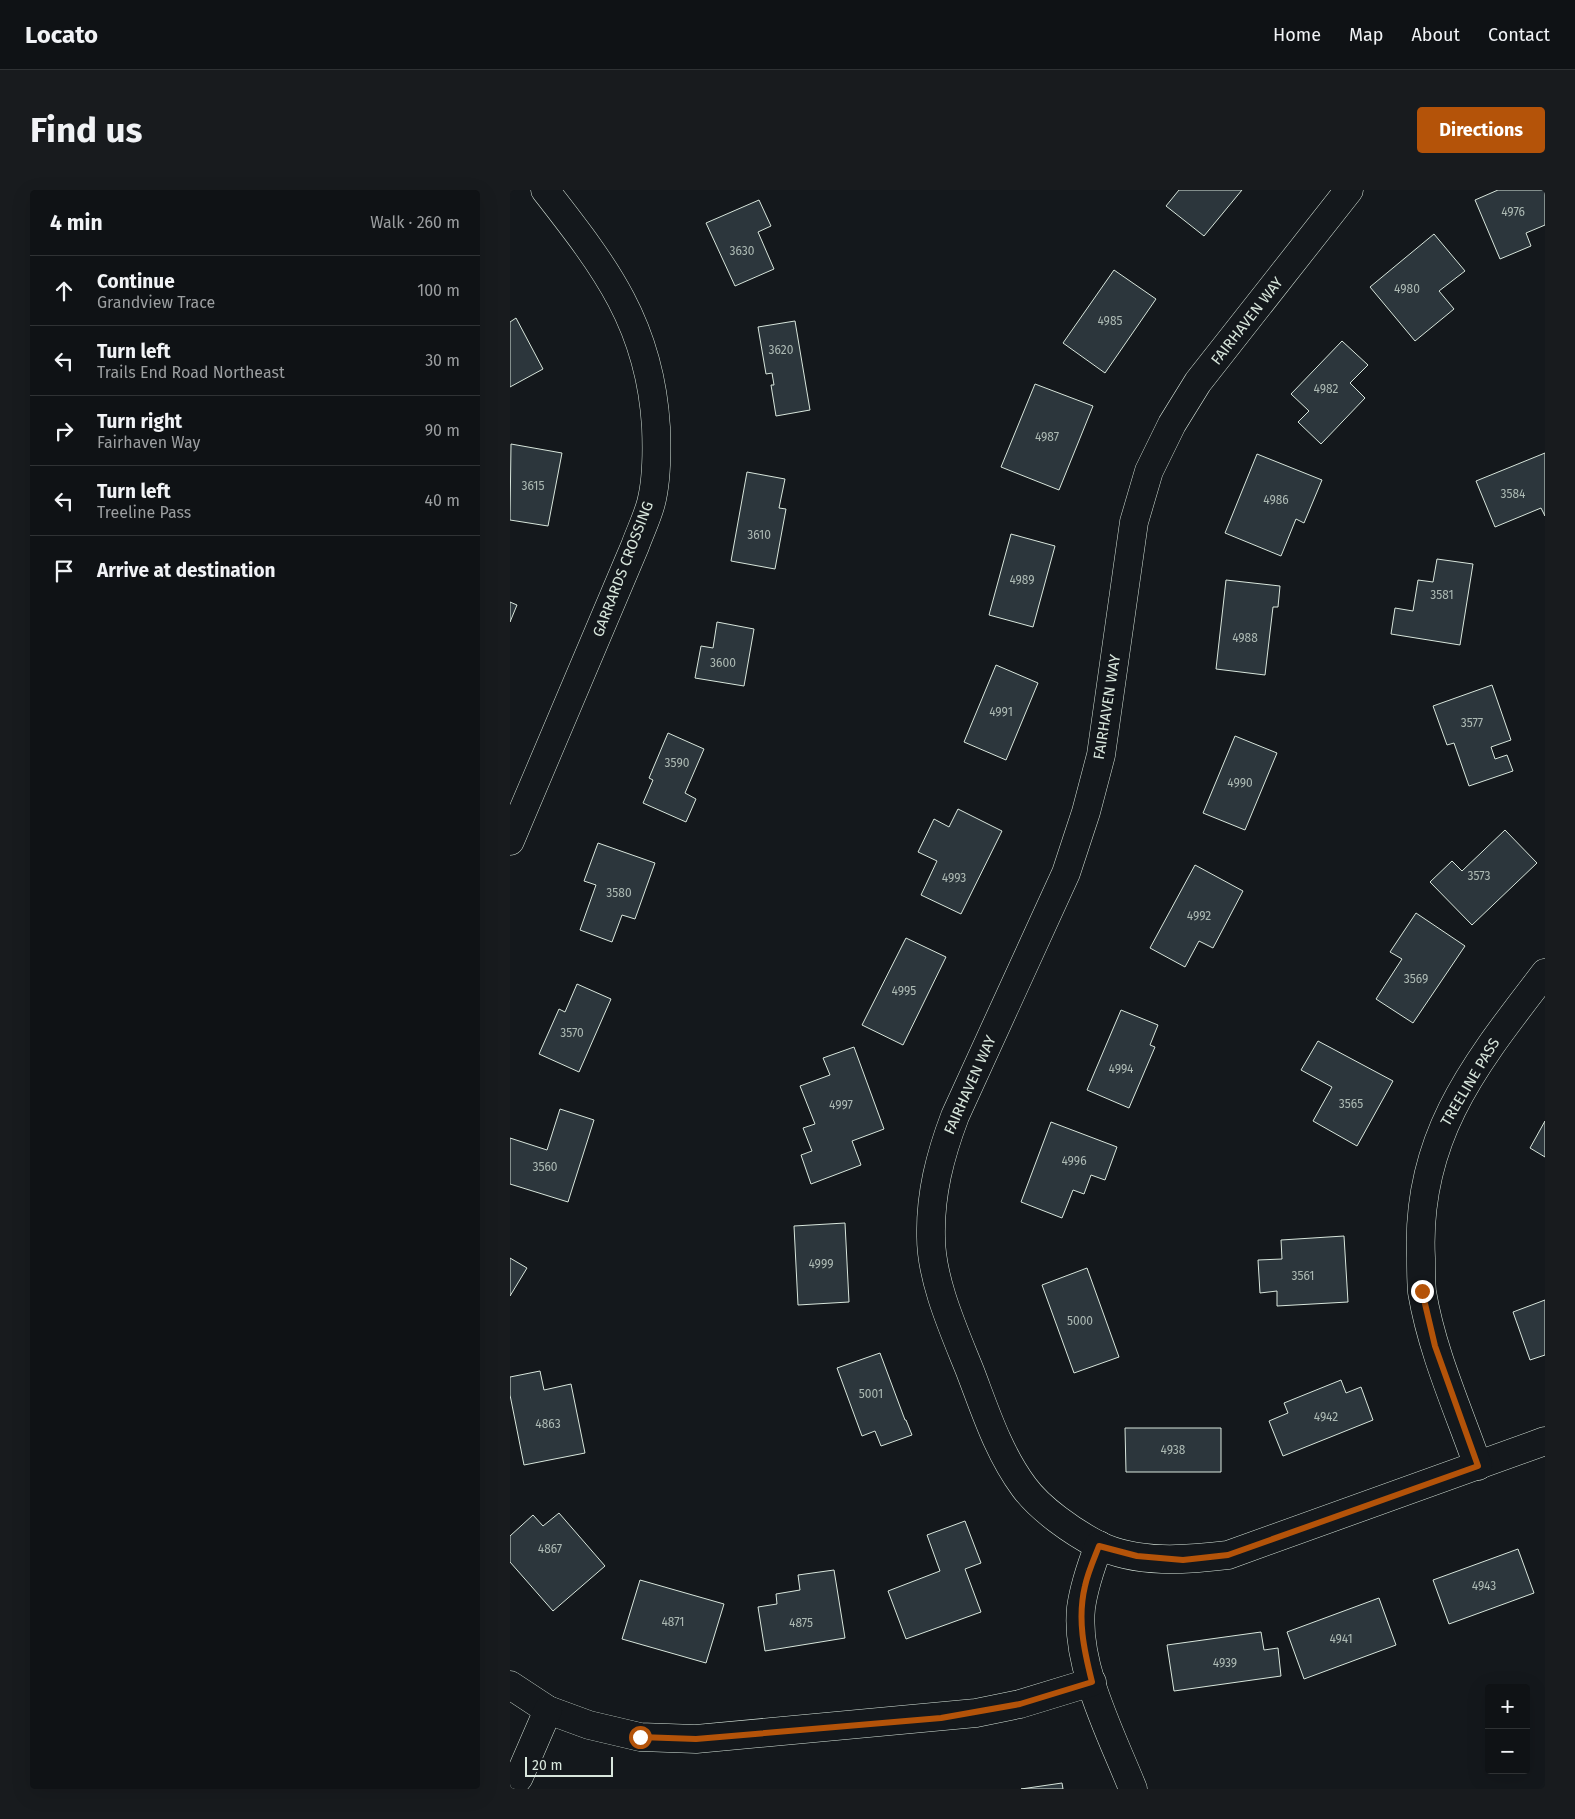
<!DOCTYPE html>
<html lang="en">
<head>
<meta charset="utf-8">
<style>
	body { margin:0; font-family:"Fira Sans",sans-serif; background:#181b1e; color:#f1f3f6 }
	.controls { position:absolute; right:15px; bottom:15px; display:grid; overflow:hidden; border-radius:5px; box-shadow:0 5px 20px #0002 }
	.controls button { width:45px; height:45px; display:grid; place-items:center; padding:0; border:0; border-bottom:1px solid #2f3234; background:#0f1215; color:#f1f3f6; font:25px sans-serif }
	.scale { position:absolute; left:15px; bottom:12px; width:88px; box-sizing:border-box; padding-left:5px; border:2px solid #d8e6dc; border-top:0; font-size:14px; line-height:18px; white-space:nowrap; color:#d8e6dc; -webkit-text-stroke:4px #14181c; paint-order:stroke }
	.stop { position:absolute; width:15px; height:15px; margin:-11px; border:4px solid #b45309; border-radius:50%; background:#fff }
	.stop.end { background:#b45309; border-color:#fff; box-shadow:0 1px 5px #0008 }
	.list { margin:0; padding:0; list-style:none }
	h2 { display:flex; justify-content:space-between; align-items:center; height:65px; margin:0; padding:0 20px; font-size:21px }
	h2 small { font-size:16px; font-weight:400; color:#9b9ea0 }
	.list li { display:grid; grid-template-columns:32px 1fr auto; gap:15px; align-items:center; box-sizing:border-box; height:70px; padding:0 20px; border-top:1px solid #2f3234 }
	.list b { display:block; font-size:19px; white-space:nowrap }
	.list p { margin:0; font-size:16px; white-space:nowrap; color:#9b9ea0 }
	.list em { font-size:16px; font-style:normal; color:#9b9ea0 }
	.icon { flex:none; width:28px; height:28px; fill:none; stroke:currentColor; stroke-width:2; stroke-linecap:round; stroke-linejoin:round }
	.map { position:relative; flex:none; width:1035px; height:1599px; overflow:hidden; border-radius:5px }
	header { display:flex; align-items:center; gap:30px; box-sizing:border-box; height:70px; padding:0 25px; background:#0f1215; border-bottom:1px solid #2f3234 }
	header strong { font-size:24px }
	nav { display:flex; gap:28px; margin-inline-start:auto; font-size:18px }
	.intro { display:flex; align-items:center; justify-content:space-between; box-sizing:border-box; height:120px; padding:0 30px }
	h1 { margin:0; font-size:35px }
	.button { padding:12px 22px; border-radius:5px; background:#b45309; color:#fff; font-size:18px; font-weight:700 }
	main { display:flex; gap:30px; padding:0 30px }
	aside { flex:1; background:#0f1215; border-radius:5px; box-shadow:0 5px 20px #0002 }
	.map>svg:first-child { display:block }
	.building { fill:#2c363c; stroke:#d8e6dc }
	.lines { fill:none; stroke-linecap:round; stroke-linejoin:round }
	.minor-casing { stroke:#d8e6dc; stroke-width:29 }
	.minor { stroke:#14181c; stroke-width:28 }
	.route { stroke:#b45309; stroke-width:6 }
	.labels { text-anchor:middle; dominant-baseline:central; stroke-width:4; stroke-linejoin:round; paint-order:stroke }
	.number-label { font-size:12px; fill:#adbab4 }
	.street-label { font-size:15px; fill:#d8e6dc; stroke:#14181c }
</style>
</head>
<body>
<header>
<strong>Locato</strong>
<nav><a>Home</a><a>Map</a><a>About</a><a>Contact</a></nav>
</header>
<div class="intro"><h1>Find us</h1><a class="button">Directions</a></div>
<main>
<aside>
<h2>4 min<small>Walk · 260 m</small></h2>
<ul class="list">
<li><svg class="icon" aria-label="ahead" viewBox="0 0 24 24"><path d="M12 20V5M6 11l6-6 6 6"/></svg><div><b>Continue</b><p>Grandview Trace</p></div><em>100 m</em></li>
<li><svg class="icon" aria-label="left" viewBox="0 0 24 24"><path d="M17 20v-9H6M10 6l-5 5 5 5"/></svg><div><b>Turn left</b><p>Trails End Road Northeast</p></div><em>30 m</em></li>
<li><svg class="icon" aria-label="right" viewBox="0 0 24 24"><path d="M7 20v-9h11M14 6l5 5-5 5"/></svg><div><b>Turn right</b><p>Fairhaven Way</p></div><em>90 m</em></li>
<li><svg class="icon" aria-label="left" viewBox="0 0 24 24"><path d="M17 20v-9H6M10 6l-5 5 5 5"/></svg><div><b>Turn left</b><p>Treeline Pass</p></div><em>40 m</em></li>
<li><svg class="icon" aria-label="arrive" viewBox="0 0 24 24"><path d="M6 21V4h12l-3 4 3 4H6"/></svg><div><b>Arrive at destination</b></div></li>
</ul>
</aside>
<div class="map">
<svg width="1035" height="1599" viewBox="0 0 1035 1599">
	<rect width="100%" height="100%" fill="#14181c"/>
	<g class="building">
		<polygon points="669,0 732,0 694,46 656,16"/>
		<polygon points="988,0 1035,0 1035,35 1016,43 1021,56 990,69 965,10"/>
		<polygon points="249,10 261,36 248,42 264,79 225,96 196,33"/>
		<polygon points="924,44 955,81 929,101 944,119 905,151 860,97"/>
		<polygon points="604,80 646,109 595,183 553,153"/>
		<polygon points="6,128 33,179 0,197 0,132"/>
		<polygon points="285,131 300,220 266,226 261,195 264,195 262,183 256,184 248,137"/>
		<polygon points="832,151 858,175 840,193 855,208 811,254 788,232 799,221 781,204"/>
		<polygon points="525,194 583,216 549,300 491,277"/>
		<polygon points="1,254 52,263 38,336 0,330"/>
		<polygon points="1035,263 1035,326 1031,318 985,337 966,291"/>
		<polygon points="747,264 812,290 794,333 786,329 771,366 715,343"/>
		<polygon points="237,282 275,289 269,318 276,319 265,379 221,371"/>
		<polygon points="501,344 545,356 523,437 479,425"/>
		<polygon points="927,369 963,374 950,455 881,444 885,418 903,421 908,390 923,392"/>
		<polygon points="716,390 770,396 768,417 763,417 755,485 706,479"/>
		<polygon points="0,412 7,415 0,432"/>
		<polygon points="207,432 244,439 234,496 185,488 191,456 203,458"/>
		<polygon points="486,475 528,493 496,570 454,552"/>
		<polygon points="982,495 1001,550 981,557 985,569 997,565 1003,581 959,596 944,553 937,555 923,516"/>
		<polygon points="158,543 194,559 175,603 186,609 176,632 133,613 143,590 139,588"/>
		<polygon points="725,546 767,563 735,640 693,623"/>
		<polygon points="448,619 492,641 451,724 411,705 427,671 408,662 424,629 439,637"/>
		<polygon points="995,640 1027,673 962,735 920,692 942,671 952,681"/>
		<polygon points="88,653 145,673 125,729 112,725 102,752 70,740 86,695 74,691"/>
		<polygon points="685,675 733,701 703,758 689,751 675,777 640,758"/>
		<polygon points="906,723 955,756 903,833 866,809 892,769 880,762"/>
		<polygon points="396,748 436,767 393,855 352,835"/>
		<polygon points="67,794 101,809 69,882 29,864 49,819 55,822"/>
		<polygon points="611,820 648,835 640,855 645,857 619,918 577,900"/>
		<polygon points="808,851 883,891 847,956 803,931 822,897 791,880"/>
		<polygon points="344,857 374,939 342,951 351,975 301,994 291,965 302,961 293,938 305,934 290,896 320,885 313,868"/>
		<polygon points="50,919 84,930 58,1012 0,994 0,948 37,960"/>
		<polygon points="1035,931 1035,967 1020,958"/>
		<polygon points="541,932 607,957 595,990 581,985 574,1004 563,1000 552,1028 511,1012"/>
		<polygon points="335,1033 339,1112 288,1115 284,1036"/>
		<polygon points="834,1046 838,1112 767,1116 767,1101 750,1103 748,1070 772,1069 771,1050"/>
		<polygon points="0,1068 17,1078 0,1106"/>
		<polygon points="577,1078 609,1167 564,1183 532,1095"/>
		<polygon points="1035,1110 1035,1165 1020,1170 1003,1122"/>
		<polygon points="370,1163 395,1230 396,1230 402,1245 371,1256 365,1241 352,1246 327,1178"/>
		<polygon points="30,1181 34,1200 61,1194 75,1263 14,1275 0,1205 0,1187"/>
		<polygon points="831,1190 836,1203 851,1197 863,1230 773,1266 759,1231 778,1223 774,1213"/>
		<polygon points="615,1238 711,1238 711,1282 616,1282"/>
		<polygon points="49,1323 95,1376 43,1421 0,1372 0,1346 23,1325 33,1336"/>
		<polygon points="455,1331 471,1373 455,1379 471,1422 396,1449 378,1401 430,1381 417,1345"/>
		<polygon points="1008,1359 1024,1403 939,1434 923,1390"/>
		<polygon points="324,1380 335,1448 255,1461 248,1417 267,1414 266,1404 290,1400 288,1385"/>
		<polygon points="130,1390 214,1414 196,1473 112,1449"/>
		<polygon points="869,1408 886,1455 794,1489 777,1442"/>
		<polygon points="751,1442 754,1460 768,1458 771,1486 664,1501 657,1455"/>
		<polygon points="552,1593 553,1599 511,1599"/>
	</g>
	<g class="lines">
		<g class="minor-casing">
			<g id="minor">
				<path d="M839 0 688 192 662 234 639 281 624 332 591 565 576 622 556 683 445 926C430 966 420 1004 421 1047 421 1090 444 1141 460 1181 475 1220 488 1262 514 1297 530 1319 563 1342 588 1355 627 1374 676 1370 718 1365L1035 1251"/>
				<path d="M0 651 125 356C130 342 137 328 141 313 147 290 147 262 146 237 140 135 96 78 35 0"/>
				<path d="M968 1276C948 1219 922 1162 912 1102 911 1091 911 1079 911 1068 905 947 966 873 1035 783"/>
				<path d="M589 1355C581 1376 574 1396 571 1418 565 1476 602 1546 623 1599"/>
				<polyline points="0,1495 38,1520 79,1535 130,1547 186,1549 466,1523 510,1514 582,1492"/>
				<polyline points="0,1599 9,1587 38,1520"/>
			</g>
		</g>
		<use href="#minor" class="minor"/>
	</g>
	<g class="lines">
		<path class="route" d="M130 1547 186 1549 431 1528 510 1514 582 1492C574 1460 567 1429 575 1396 578 1382 584 1369 589 1356L627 1366 673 1370 718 1365 968 1276 925 1156 912 1101"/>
	</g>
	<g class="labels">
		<g class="number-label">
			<text x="1003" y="22">4976</text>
			<text x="232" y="61">3630</text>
			<text x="897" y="99">4980</text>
			<text x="600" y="131">4985</text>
			<text x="271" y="160">3620</text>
			<text x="816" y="199">4982</text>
			<text x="537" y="247">4987</text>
			<text x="23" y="296">3615</text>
			<text x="1003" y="304">3584</text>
			<text x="766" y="310">4986</text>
			<text x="249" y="345">3610</text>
			<text x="512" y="390">4989</text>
			<text x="932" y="405">3581</text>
			<text x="735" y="448">4988</text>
			<text x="213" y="473">3600</text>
			<text x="491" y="522">4991</text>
			<text x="962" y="533">3577</text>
			<text x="167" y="573">3590</text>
			<text x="730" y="593">4990</text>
			<text x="969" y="686">3573</text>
			<text x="444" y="688">4993</text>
			<text x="109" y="703">3580</text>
			<text x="689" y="726">4992</text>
			<text x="906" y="789">3569</text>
			<text x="394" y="801">4995</text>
			<text x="62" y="843">3570</text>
			<text x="611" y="879">4994</text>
			<text x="841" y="914">3565</text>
			<text x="331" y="915">4997</text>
			<text x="564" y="971">4996</text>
			<text x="35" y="977">3560</text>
			<text x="311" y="1074">4999</text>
			<text x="793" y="1086">3561</text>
			<text x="570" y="1131">5000</text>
			<text x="361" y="1204">5001</text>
			<text x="816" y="1227">4942</text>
			<text x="38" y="1234">4863</text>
			<text x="663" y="1260">4938</text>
			<text x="40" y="1359">4867</text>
			<text x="974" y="1396">4943</text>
			<text x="163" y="1432">4871</text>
			<text x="291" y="1433">4875</text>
			<text x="831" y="1449">4941</text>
			<text x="715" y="1473">4939</text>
		</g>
		<g class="street-label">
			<text transform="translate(737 131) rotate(-52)">FAIRHAVEN WAY</text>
			<text transform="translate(113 379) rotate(-69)">GARRARDS CROSSING</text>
			<text transform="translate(597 517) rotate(-81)">FAIRHAVEN WAY</text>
			<text transform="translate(960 892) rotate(-59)">TREELINE PASS</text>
			<text transform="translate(460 895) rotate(-66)">FAIRHAVEN WAY</text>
		</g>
	</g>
</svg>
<div class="controls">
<button>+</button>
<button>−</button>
</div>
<div class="scale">20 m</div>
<div class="stop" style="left:130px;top:1547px"></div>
<div class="stop end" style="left:912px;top:1101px"></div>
</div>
</main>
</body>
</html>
